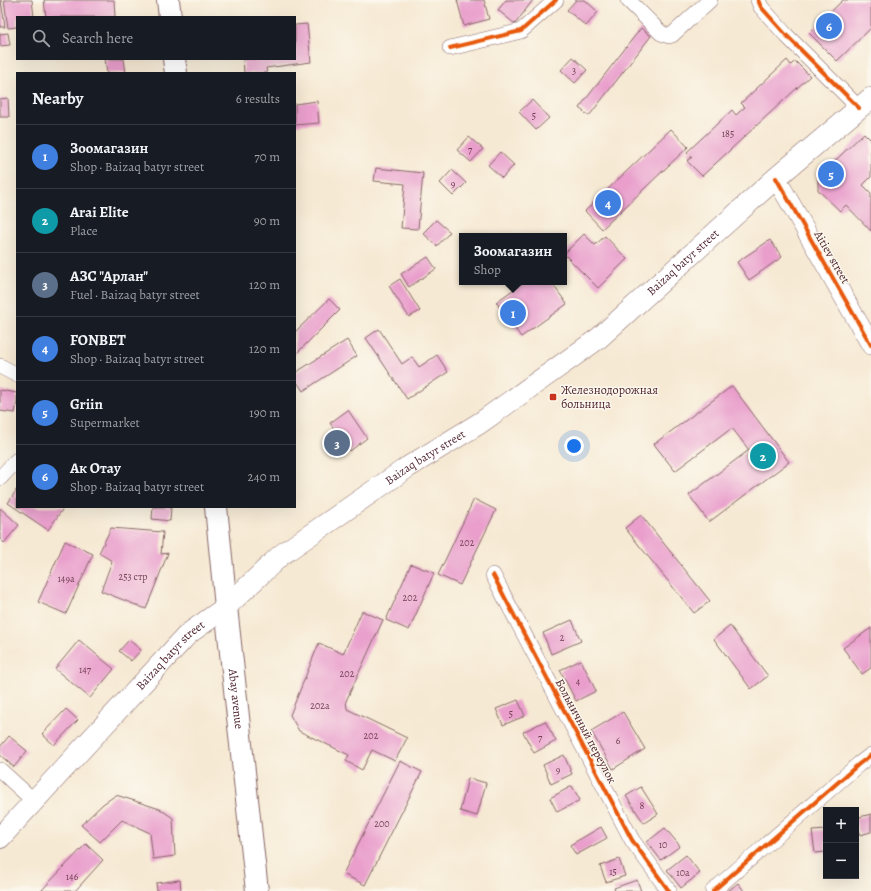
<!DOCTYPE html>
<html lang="en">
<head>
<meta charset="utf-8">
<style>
	body { margin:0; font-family:Alegreya,serif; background:#242831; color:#f1f3f6 }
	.controls { position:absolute; right:12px; bottom:12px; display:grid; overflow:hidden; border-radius:0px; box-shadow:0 4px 16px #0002 }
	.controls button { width:36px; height:36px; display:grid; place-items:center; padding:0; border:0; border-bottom:1px solid #363941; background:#171b24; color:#f1f3f6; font:20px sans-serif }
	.you { position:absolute; left:574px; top:446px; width:14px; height:14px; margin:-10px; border:3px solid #fff; border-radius:50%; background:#1a73e8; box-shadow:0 0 0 6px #1a73e833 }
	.badge { display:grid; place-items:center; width:26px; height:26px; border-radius:50%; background:#c8321e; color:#fff; font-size:13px; font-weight:700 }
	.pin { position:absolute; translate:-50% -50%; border:2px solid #fff; box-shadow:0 1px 4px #0006 }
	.popup { position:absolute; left:459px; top:233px; width:108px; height:52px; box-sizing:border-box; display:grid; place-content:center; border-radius:0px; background:#171b24; filter:drop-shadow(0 1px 3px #0005); font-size:13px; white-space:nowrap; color:#9ea1a6 }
	.popup b { font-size:15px; color:#f1f3f6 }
	.popup::after { content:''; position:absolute; left:50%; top:100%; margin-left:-8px; border:8px solid transparent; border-top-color:#171b24 }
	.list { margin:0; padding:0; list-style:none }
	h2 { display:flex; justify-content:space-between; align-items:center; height:52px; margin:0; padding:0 16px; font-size:17px }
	h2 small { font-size:13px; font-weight:400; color:#9ea1a6 }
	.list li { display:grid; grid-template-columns:26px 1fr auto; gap:12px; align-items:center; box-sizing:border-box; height:64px; padding:0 16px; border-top:1px solid #363941 }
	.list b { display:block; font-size:15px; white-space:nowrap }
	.list p { margin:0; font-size:13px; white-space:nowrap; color:#9ea1a6 }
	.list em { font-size:13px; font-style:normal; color:#9ea1a6 }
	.icon { flex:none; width:22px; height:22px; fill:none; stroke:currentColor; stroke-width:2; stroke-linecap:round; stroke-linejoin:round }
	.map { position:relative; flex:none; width:871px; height:891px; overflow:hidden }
	.search { position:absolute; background:#171b24; box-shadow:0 4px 16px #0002; left:16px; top:16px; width:280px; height:44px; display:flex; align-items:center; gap:10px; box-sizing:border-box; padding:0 14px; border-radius:0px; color:#9ea1a6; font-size:15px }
	.panel { position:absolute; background:#171b24; box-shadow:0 4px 16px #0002; left:16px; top:72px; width:280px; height:436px; border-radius:0px }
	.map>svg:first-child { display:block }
	.building { fill:#e99ecc }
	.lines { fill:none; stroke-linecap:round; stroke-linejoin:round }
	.minor-casing { stroke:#866666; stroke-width:16 }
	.tertiary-casing { stroke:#866666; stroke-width:20 }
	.secondary-casing { stroke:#866666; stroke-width:22 }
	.primary-casing { stroke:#866666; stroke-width:24 }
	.minor { stroke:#fff; stroke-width:15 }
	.tertiary { stroke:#fff; stroke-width:19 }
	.secondary { stroke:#fff; stroke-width:21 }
	.primary { stroke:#fff; stroke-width:22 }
	.cycleway-casing { stroke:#fbf7ec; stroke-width:6 }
	.cycleway { stroke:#e8590c; stroke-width:4 }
	.poi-dot { fill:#c8321e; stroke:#fbf7ec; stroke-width:1.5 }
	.labels { text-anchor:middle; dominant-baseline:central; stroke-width:3; stroke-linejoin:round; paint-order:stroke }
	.number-label { font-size:10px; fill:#723f53 }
	.street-label { font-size:12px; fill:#4a1f2b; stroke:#fbf7ec }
	.poi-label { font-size:12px; fill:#4a1f2b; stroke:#fbf7ec; text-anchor:start }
</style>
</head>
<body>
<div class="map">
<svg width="871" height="891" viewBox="0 0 871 891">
	<rect width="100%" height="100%" fill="#fbf7ec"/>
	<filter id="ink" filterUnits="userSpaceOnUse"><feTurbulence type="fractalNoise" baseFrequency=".025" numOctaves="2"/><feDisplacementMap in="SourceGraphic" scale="8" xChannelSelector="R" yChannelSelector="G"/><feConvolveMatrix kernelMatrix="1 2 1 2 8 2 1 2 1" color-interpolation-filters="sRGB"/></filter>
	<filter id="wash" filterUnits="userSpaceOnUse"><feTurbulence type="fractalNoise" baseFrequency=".012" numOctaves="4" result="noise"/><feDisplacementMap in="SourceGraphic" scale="16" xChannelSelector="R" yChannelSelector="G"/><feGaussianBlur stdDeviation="0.9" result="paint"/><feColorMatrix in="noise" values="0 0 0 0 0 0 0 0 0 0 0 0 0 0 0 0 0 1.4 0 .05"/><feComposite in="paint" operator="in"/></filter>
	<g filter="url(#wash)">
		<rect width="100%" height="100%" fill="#f6e9d3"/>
		<g id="blocks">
			<g class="building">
				<polygon points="0,0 1,0 5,27 0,27"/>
				<polygon points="4,0 32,0 34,17 17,17 17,27 8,28"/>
				<polygon points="44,0 114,0 115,17 46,17"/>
				<polygon points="457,0 484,0 489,19 464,26"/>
				<polygon points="506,0 533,0 515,24 498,10"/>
				<polygon points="576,0 585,0 598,12 586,26 567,10"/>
				<polygon points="843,0 871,0 871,28 837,61 809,33"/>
				<polygon points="307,24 311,62 266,68 267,73 244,73 243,59 295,59 295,25"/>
				<polygon points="641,28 651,36 589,116 579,108"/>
				<polygon points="8,33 10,45 0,46 0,34"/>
				<polygon points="573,57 587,70 575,83 561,70"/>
				<polygon points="105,59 124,59 126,73 107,73"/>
				<polygon points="787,60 791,65 795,61 810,76 702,176 687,161 692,157 687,152 732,110 736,115 745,107 741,103"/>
				<polygon points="8,98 9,117 0,117 0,99"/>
				<polygon points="532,100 549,118 536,130 519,112"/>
				<polygon points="317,101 319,123 295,125 295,104"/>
				<polygon points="671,129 688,147 602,229 585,211"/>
				<polygon points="864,133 870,139 871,138 871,177 863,185 871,193 871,231 846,205 840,211 818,190 818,177"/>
				<polygon points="469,137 483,149 471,162 457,150"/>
				<polygon points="500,152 514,165 502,178 488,165"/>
				<polygon points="376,168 423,173 418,229 401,228 405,184 374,181"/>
				<polygon points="452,170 466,183 453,196 440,183"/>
				<polygon points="436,220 450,232 437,246 423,233"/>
				<polygon points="584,234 595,245 605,236 627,259 598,288 564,254"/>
				<polygon points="770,240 782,257 749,280 737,262"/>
				<polygon points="428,257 436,269 409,287 401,274"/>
				<polygon points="400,279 420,311 409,317 389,286"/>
				<polygon points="524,282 551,282 567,304 521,337 496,302"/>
				<polygon points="329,299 340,310 295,355 295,332"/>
				<polygon points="379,329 402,364 412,357 419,367 437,355 448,372 407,399 366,338"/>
				<polygon points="347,340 357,356 303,391 295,379 295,373"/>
				<polygon points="732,386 789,462 709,522 689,495 749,450 732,428 675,471 654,444"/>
				<polygon points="0,390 17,393 17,402 15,413 0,411"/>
				<polygon points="348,410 367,438 350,451 330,423"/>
				<polygon points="17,489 17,507 64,507 48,530 8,503"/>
				<polygon points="474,499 496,510 460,585 438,575"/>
				<polygon points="153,507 171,507 170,521 152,519"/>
				<polygon points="0,508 19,525 4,543 0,539"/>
				<polygon points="641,515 710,601 694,613 625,528"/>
				<polygon points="111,528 163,532 161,554 168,553 146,609 101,591 112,561 99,553"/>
				<polygon points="65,541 93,554 66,614 38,602"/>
				<polygon points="411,564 434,573 409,630 386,620"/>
				<polygon points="362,611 383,620 346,701 347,709 407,738 395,761 372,750 362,770 346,761 349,755 299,731 290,715 319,643 343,654"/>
				<polygon points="572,620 581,641 551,654 543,633"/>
				<polygon points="730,626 768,676 751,689 714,639"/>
				<polygon points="871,628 871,668 862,674 843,648"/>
				<polygon points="79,640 114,669 90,698 55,669"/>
				<polygon points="129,640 141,650 131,661 119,651"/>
				<polygon points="581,660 596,691 576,701 560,670"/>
				<polygon points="518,700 525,716 503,725 496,709"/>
				<polygon points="66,709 78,720 54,745 42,734"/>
				<polygon points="623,712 645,749 613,769 591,731"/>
				<polygon points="545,721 556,741 534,753 523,732"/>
				<polygon points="9,736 27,751 14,767 0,755 0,747"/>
				<polygon points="564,755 572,774 551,784 543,765"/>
				<polygon points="400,761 422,772 365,885 343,874"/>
				<polygon points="468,778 486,783 477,816 460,811"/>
				<polygon points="572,786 580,800 557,812 550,798"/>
				<polygon points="641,787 658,814 644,823 626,796"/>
				<polygon points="116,795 160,809 173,818 175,856 153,859 150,833 122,820 100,842 81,825 103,804"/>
				<polygon points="871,814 871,832 860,835 856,823 856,818"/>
				<polygon points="601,827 607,838 576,855 570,845"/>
				<polygon points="665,828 680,846 661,860 647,842"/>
				<polygon points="826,830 826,852 815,853 812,831"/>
				<polygon points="86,844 103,860 75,891 41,891"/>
				<polygon points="686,855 700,873 681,888 667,870"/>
				<polygon points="619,859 625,876 606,882 600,866"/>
				<polygon points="180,880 181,891 157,891 156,883"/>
				<polygon points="637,880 641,891 615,891 614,888"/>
				<polygon points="738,883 744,891 728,891"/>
			</g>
		</g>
	</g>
	<g filter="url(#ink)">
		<use href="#blocks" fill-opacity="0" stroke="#866666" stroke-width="1"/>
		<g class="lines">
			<g class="minor-casing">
				<g id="minor">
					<polyline points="628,0 661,33 669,36 672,35 710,0"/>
					<polyline points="758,0 761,7 786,35 859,108"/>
					<polyline points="450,48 521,31 556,0"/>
					<polyline points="0,366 17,375"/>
					<polyline points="0,478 17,460"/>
					<polyline points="493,575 632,840 669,891"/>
					<polyline points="0,770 34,801"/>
					<polyline points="713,891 859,764 871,755"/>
				</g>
			</g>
			<g class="tertiary-casing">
				<polyline id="tertiary" points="776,178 871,345"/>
			</g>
			<g class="secondary-casing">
				<g id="secondary">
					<path id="s1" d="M0 838 188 634 226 607 281 555 408 467 480 423 599 338 776 178 871 98"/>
				</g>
			</g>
			<g class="primary-casing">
				<g id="primary">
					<polyline points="168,0 170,17"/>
					<polyline points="174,59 176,73"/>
					<path id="s2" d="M216 507 226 607 257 891"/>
				</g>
			</g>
			<use href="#minor" class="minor"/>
			<use href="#tertiary" class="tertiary"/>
			<use href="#secondary" class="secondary"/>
			<use href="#primary" class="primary"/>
			<g class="cycleway-casing">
				<g id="cycleway">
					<polyline points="758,0 761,7 786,35 859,108"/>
					<polyline points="450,48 521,31 556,0"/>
					<polyline points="776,178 871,345"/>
					<polyline points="493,575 632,840 669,891"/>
					<polyline points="713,891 859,764 871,755"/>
				</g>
			</g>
			<use href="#cycleway" class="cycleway"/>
		</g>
	</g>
	<rect class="poi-dot" x="549" y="393" width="8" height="8" rx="2"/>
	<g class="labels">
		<g class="number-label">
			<text x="574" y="70">3</text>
			<text x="534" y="115">5</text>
			<text x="728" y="133">185</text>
			<text x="470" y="149">7</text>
			<text x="453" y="183">9</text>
			<text x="467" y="542">202</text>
			<text x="133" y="576">253 стр</text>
			<text x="66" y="578">149а</text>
			<text x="410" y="597">202</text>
			<text x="562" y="637">2</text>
			<text x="85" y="669">147</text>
			<text x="347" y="673">202</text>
			<text x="578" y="681">4</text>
			<text x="320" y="705">202а</text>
			<text x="511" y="713">5</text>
			<text x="371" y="735">202</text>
			<text x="540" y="737">7</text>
			<text x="618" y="740">6</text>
			<text x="558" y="769">9</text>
			<text x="642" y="805">8</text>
			<text x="382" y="823">200</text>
			<text x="663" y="844">10</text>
			<text x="613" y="871">15</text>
			<text x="683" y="872">10а</text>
			<text x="72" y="876">146</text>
		</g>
		<g class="street-label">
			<text transform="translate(832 257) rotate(60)">Aitiev street</text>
			<text stroke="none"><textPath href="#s1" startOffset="898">Baizaq batyr street</textPath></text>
			<text stroke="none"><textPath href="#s1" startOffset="574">Baizaq batyr street</textPath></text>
			<text stroke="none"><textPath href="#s1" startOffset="250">Baizaq batyr street</textPath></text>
			<text stroke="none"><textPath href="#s2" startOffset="193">Abay avenue</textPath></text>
			<text transform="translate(586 731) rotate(62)">Больничный переулок</text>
		</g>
		<g class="poi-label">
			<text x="561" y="390">Железнодорожная<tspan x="561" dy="14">больница</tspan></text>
		</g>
	</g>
</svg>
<div class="controls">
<button>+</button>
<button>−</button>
</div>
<div class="you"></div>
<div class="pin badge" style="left:513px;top:313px;background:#3f7fe0">1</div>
<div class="popup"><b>Зоомагазин</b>Shop</div>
<div class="pin badge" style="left:763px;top:456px;background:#0f9aa8">2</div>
<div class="pin badge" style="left:337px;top:443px;background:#5c6f8a">3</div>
<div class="pin badge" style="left:608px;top:203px;background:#3f7fe0">4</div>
<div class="pin badge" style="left:831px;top:174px;background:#3f7fe0">5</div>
<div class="pin badge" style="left:829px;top:26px;background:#3f7fe0">6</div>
<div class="search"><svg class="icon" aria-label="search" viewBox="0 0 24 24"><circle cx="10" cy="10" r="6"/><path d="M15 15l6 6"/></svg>Search here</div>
<section class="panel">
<h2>Nearby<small>6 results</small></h2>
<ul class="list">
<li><span class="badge" style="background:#3f7fe0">1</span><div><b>Зоомагазин</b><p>Shop · Baizaq batyr street</p></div><em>70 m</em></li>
<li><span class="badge" style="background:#0f9aa8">2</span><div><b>Arai Elite</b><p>Place</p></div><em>90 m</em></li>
<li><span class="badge" style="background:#5c6f8a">3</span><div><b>АЗС &quot;Арлан&quot;</b><p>Fuel · Baizaq batyr street</p></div><em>120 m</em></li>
<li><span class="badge" style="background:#3f7fe0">4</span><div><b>FONBET</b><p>Shop · Baizaq batyr street</p></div><em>120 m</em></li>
<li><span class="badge" style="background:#3f7fe0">5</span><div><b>Griin</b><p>Supermarket</p></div><em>190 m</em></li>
<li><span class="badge" style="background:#3f7fe0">6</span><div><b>Ак Отау</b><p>Shop · Baizaq batyr street</p></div><em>240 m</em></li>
</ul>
</section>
</div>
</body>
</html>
